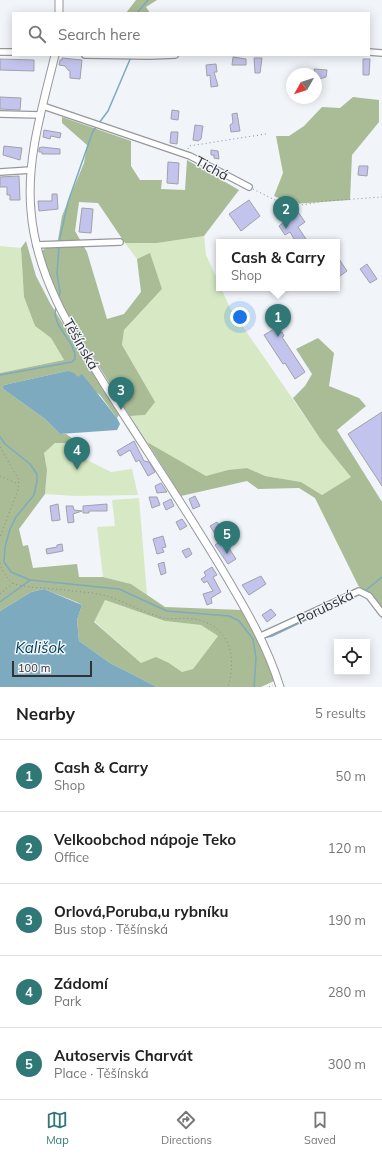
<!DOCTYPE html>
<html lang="en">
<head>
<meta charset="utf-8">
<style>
	body { margin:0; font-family:Mulish,sans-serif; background:#f6f6f6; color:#222 }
	.controls { position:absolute; right:12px; bottom:12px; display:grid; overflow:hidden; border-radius:0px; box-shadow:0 2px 10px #0003 }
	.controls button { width:36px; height:36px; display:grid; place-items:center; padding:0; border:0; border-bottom:1px solid #e0e0e0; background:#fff; color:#222; font:20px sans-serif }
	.compass { position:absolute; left:286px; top:68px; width:36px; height:36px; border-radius:50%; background:#fff; box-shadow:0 2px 10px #0003; rotate:231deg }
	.scale { position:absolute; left:12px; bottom:10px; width:80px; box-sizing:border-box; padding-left:4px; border:2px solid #323335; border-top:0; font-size:11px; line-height:14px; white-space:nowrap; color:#323335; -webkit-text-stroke:3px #f1f4f9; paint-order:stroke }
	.you { position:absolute; left:240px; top:317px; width:14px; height:14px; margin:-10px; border:3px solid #fff; border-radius:50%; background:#1a73e8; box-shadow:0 0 0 6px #1a73e833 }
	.badge { display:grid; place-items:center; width:26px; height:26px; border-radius:50%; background:#2f7876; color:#fff; font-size:13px; font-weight:700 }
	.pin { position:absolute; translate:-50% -33px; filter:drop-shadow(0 1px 2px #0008) }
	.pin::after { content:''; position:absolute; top:21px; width:14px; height:12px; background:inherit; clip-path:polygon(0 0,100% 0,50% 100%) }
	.popup { position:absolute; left:216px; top:239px; width:124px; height:52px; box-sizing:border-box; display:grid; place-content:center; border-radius:0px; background:#fff; filter:drop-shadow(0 1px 3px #0005); font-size:13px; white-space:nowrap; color:#767676 }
	.popup b { font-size:15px; color:#222 }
	.popup::after { content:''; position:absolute; left:50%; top:100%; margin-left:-8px; border:8px solid transparent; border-top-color:#fff }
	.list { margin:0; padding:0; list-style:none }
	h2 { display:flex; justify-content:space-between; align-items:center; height:52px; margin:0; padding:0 16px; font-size:17px }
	h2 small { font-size:13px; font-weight:400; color:#767676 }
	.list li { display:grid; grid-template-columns:26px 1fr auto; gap:12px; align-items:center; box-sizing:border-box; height:72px; padding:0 16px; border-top:1px solid #e0e0e0 }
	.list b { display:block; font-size:15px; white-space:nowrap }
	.list p { margin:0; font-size:13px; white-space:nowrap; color:#767676 }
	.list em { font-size:13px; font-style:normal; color:#767676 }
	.icon { flex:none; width:22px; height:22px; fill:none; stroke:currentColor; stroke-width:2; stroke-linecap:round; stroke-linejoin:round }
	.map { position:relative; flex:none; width:382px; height:687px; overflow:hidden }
	.search { position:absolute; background:#fff; box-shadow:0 2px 10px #0003; left:12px; right:12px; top:12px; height:44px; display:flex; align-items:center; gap:10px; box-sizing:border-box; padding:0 14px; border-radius:0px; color:#767676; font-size:15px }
	.sheet { height:412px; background:#fff }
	nav { display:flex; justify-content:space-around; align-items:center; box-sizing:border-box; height:56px; border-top:1px solid #e0e0e0; background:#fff; font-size:11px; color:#767676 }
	nav a { display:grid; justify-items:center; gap:2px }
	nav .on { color:#2f7876 }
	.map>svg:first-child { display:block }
	.green { fill:#d6e9c4 }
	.forest { fill:#a9bc95; fill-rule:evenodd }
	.water { fill:#7daabe }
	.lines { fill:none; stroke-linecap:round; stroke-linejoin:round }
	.stream { stroke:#7daabe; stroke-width:1.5 }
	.building { fill:#c3c4ed; stroke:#a1a1a6 }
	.minor-casing { stroke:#96989e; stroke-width:8 }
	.major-casing { stroke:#96989e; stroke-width:9 }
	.path { stroke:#8a8c8f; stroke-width:1; stroke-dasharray:1 3; stroke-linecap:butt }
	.minor { stroke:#fff; stroke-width:5.5 }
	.major { stroke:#fff; stroke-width:7 }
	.labels { text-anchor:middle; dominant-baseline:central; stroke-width:3; stroke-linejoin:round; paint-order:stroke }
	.street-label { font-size:14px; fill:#323335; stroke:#f1f4f9 }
	.water-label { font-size:15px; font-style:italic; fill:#004258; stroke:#f1f4f9 }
</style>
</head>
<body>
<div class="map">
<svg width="382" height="687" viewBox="0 0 382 687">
	<rect width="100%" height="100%" fill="#f1f4f9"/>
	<g class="green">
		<polygon points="204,236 206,255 219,283 219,288 221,288 230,308 321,440 352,477 322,495 301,482 265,476 247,468 228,470 206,477 147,442 130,416 145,415 122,345 124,330 162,289 149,254 137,259 125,243 157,243"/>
		<polygon points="0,246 21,248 24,297 35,326 51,338 64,360 0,373"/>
		<polygon points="55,443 79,443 81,457 111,472 132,469 138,495 76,496 45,494 47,470 44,453"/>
		<polygon points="139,498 147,595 131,584 103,577 97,527 115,526 112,500"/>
		<polygon points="105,600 165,621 201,625 218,636 193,669 182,672 169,663 141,663 94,621"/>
	</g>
	<g class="forest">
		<polygon points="136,0 157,0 146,7 150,13 126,13"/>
		<polygon points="353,97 379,100 379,122 352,155 350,200 293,204 274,196 283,173 276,136 289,136 304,126 322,107 340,108"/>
		<polygon points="62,117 131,141 131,166 140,180 162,180 161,189 185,190 187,160 239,190 204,236 157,243 125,243 98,203 79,202 75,231 87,252 107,319 124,314 141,292 137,259 150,253 162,289 124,330 122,345 155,402 145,415 130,416 75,328 53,286 40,252 58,240 62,216 84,163 87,145 62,123"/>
		<path d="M26 241 36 276 50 303 119 415 117 418 100 395 67 371 4 385 2 388 45 419 60 434H66L79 443H55L44 453 47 470 45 494 19 529 23 546 28 545 33 568 77 564 79 577H103L131 584 165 607 242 610 262 649 274 681 261 687H157L110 663 79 641 77 620 82 605C70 598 57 595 44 589L31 592 0 611V373L64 360 51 338 35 326 24 297 21 248ZM105 600 165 621 201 625 218 636 193 669 182 672 169 663 156 657 141 663 94 622Z"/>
		<polygon points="318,338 334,353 329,386 359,398 366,406 337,430 382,502 382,619 358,585 315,498 299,488 258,489 247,481 181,496 147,442 206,476 228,470 247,468 265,476 301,482 322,495 351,477 321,440 293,398 305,386 312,374 296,349"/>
	</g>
	<g class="water">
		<polygon points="67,371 74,373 78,377 82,374 117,418 120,424 117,430 60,434 45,419 2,388 4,385"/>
		<polygon points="44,589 82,605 77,620 79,641 110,663 157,687 0,687 0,611 31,592"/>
	</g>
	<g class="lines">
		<g class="stream">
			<polyline points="137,13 148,0"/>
			<polyline points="99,123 108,111 131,57"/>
			<polyline points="59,242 68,202 93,131 97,126"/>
			<polyline points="59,246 57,274 60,292 59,297"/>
			<path d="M0 375 72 362 75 359C77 341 50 327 56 307"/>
			<polyline points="0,437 5,444 30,464 37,474 37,481 34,495 16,517 10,529 5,547 4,562 11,572 30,580 119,589 167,611 229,616 239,621 253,639 256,658 254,687"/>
			<polyline points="365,591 382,577"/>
			<polyline points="0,602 29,581"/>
			<polyline points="263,638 272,636 360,594"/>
		</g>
	</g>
	<g class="building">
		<polygon points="233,57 246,59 246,65 232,65"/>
		<polygon points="62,58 82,60 80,79 70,78 70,71 68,70 65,66 59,65 60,60 62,60"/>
		<polygon points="254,58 262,58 260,73 255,73"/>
		<polygon points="0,59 34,60 34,71 0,70"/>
		<polygon points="363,59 370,59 369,75 363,75"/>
		<polygon points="216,64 217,72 214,72 218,86 211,87 210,75 207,76 206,65"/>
		<polygon points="314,69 327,70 326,77 319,79 319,77 316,77"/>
		<polygon points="0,97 21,98 20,110 0,109"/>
		<polygon points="172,110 179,111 178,120 171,119"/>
		<polygon points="237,113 240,131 231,132 230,125 233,123 232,114"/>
		<polygon points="195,125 203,126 201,139 198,141 193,140"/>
		<polygon points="44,130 61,133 60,138 51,136 50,139 43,137"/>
		<polygon points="171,132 178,132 177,144 170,143"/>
		<polygon points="4,146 22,148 20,160 3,155"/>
		<polygon points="42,147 60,149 60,154 42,154 42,152 39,152 39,148"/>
		<polygon points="211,150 218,151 219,159 214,158 214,155 211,155"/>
		<polygon points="168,162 179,163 178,184 167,183"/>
		<polygon points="359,166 368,166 367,176 358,175"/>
		<polygon points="19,176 20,200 10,200 10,195 7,195 7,187 0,187 0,177"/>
		<polygon points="52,194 57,194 58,209 39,211 38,201 52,201"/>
		<polygon points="249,200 260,216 241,231 229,214"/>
		<polygon points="82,208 93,209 91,233 79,232"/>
		<polygon points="298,212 305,222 298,227 308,242 296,242 290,232 285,235 279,226"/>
		<polygon points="337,256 347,271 340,276 337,271"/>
		<polygon points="367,264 377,279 370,283 360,269"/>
		<polygon points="276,328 280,333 282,332 284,336 282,337 305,372 295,379 285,363 283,364 264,335"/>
		<polygon points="382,412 382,486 348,434"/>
		<polygon points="134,441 144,461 149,462 155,472 148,476 139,460 136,462 130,450 120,456 117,451"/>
		<polygon points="161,483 167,492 157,493 155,486"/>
		<polygon points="195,496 200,506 193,509 189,499"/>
		<polygon points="149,497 157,497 160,505 152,508"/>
		<polygon points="171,499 174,506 166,510 163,503"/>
		<polygon points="58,504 60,520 52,521 50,506"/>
		<polygon points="107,504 107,511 89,511 89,513 83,513 83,506"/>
		<polygon points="66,506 73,506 74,510 82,511 73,514 74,522 68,523"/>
		<polygon points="182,519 187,526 180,530 176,522"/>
		<polygon points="217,522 222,530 215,534 210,526"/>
		<polygon points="163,536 166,547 162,548 164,552 157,554 153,539"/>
		<polygon points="223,539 236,559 228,564 215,545"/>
		<polygon points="62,544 63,551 47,554 46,549 57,547 57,545"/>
		<polygon points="189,548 192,554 186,558 182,551"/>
		<polygon points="164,562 166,573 161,575 158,564"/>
		<polygon points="212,567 217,575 213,577 221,592 211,598 212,603 207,605 203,594 213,591 207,581 204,583 201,579 206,576 204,572"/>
		<polygon points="261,576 266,584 249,595 242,585"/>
		<polygon points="271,609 276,615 267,622 262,615"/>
	</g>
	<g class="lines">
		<g class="minor-casing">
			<g id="minor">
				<polyline points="0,52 13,52"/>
				<polyline points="369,52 382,53"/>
				<polyline points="85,55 150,56 175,55"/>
				<polyline points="43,106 190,156 249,187"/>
				<polyline points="0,114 41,115"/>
				<polyline points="0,172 31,170"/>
				<polyline points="36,245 120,242"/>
				<polyline points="261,636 359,591 369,596 382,613"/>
			</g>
		</g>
		<g class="major-casing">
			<g id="major">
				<polyline points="59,13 59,0"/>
				<path d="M55 55C43 105 26 159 31 211 36 277 73 334 108 390 146 450 186 509 223 571 245 608 267 645 280 687"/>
			</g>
		</g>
		<g class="path">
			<polyline points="188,149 189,146 266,134"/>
			<polyline points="253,189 277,201 301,205 326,201 382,197"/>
			<polyline points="0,447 19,480 18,490 0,537"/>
			<polyline points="0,476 18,484"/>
			<path d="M0 563C1 569 7 579 13 583 21 588 53 588 64 590 78 592 93 592 107 596 126 602 144 613 164 618 174 620 184 617 194 619 230 625 237 657 228 687"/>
			<polyline points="0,594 13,583"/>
			<polyline points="269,687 273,685"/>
		</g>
		<use href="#minor" class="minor"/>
		<use href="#major" class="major"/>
	</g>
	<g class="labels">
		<g class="street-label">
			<text transform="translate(212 168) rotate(28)">Tichá</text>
			<text transform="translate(81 344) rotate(60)">Těšínská</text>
			<text transform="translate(325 607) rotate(-26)">Porubská</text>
		</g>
		<g class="water-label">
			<text x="40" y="647">Kališok</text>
		</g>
	</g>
</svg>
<div class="controls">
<button><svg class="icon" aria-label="locate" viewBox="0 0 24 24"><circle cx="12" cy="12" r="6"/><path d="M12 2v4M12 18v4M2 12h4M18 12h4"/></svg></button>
</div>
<svg class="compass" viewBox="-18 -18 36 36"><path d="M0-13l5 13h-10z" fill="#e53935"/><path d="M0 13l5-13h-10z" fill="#767676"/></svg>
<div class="scale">100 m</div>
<div class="you"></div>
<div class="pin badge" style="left:278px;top:337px">1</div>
<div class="popup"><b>Cash &amp; Carry</b>Shop</div>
<div class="pin badge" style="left:286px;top:229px">2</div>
<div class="pin badge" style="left:121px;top:410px">3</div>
<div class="pin badge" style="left:77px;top:470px">4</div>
<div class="pin badge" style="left:227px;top:554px">5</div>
<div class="search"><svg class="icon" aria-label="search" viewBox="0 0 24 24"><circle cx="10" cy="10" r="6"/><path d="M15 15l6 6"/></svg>Search here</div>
</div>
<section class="sheet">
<h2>Nearby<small>5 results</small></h2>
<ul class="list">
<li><span class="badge">1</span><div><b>Cash &amp; Carry</b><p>Shop</p></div><em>50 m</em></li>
<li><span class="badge">2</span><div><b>Velkoobchod nápoje Teko</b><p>Office</p></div><em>120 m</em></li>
<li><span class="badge">3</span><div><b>Orlová,Poruba,u rybníku</b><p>Bus stop · Těšínská</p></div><em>190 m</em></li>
<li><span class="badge">4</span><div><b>Zádomí</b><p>Park</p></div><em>280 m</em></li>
<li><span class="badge">5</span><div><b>Autoservis Charvát</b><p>Place · Těšínská</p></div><em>300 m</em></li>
</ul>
</section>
<nav>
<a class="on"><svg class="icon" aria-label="map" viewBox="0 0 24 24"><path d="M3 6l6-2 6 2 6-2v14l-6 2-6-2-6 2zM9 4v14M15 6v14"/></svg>Map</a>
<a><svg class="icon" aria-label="directions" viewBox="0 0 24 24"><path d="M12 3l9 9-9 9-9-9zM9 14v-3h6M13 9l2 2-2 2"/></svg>Directions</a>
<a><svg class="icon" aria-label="saved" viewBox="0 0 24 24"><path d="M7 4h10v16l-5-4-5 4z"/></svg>Saved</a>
</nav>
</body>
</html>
